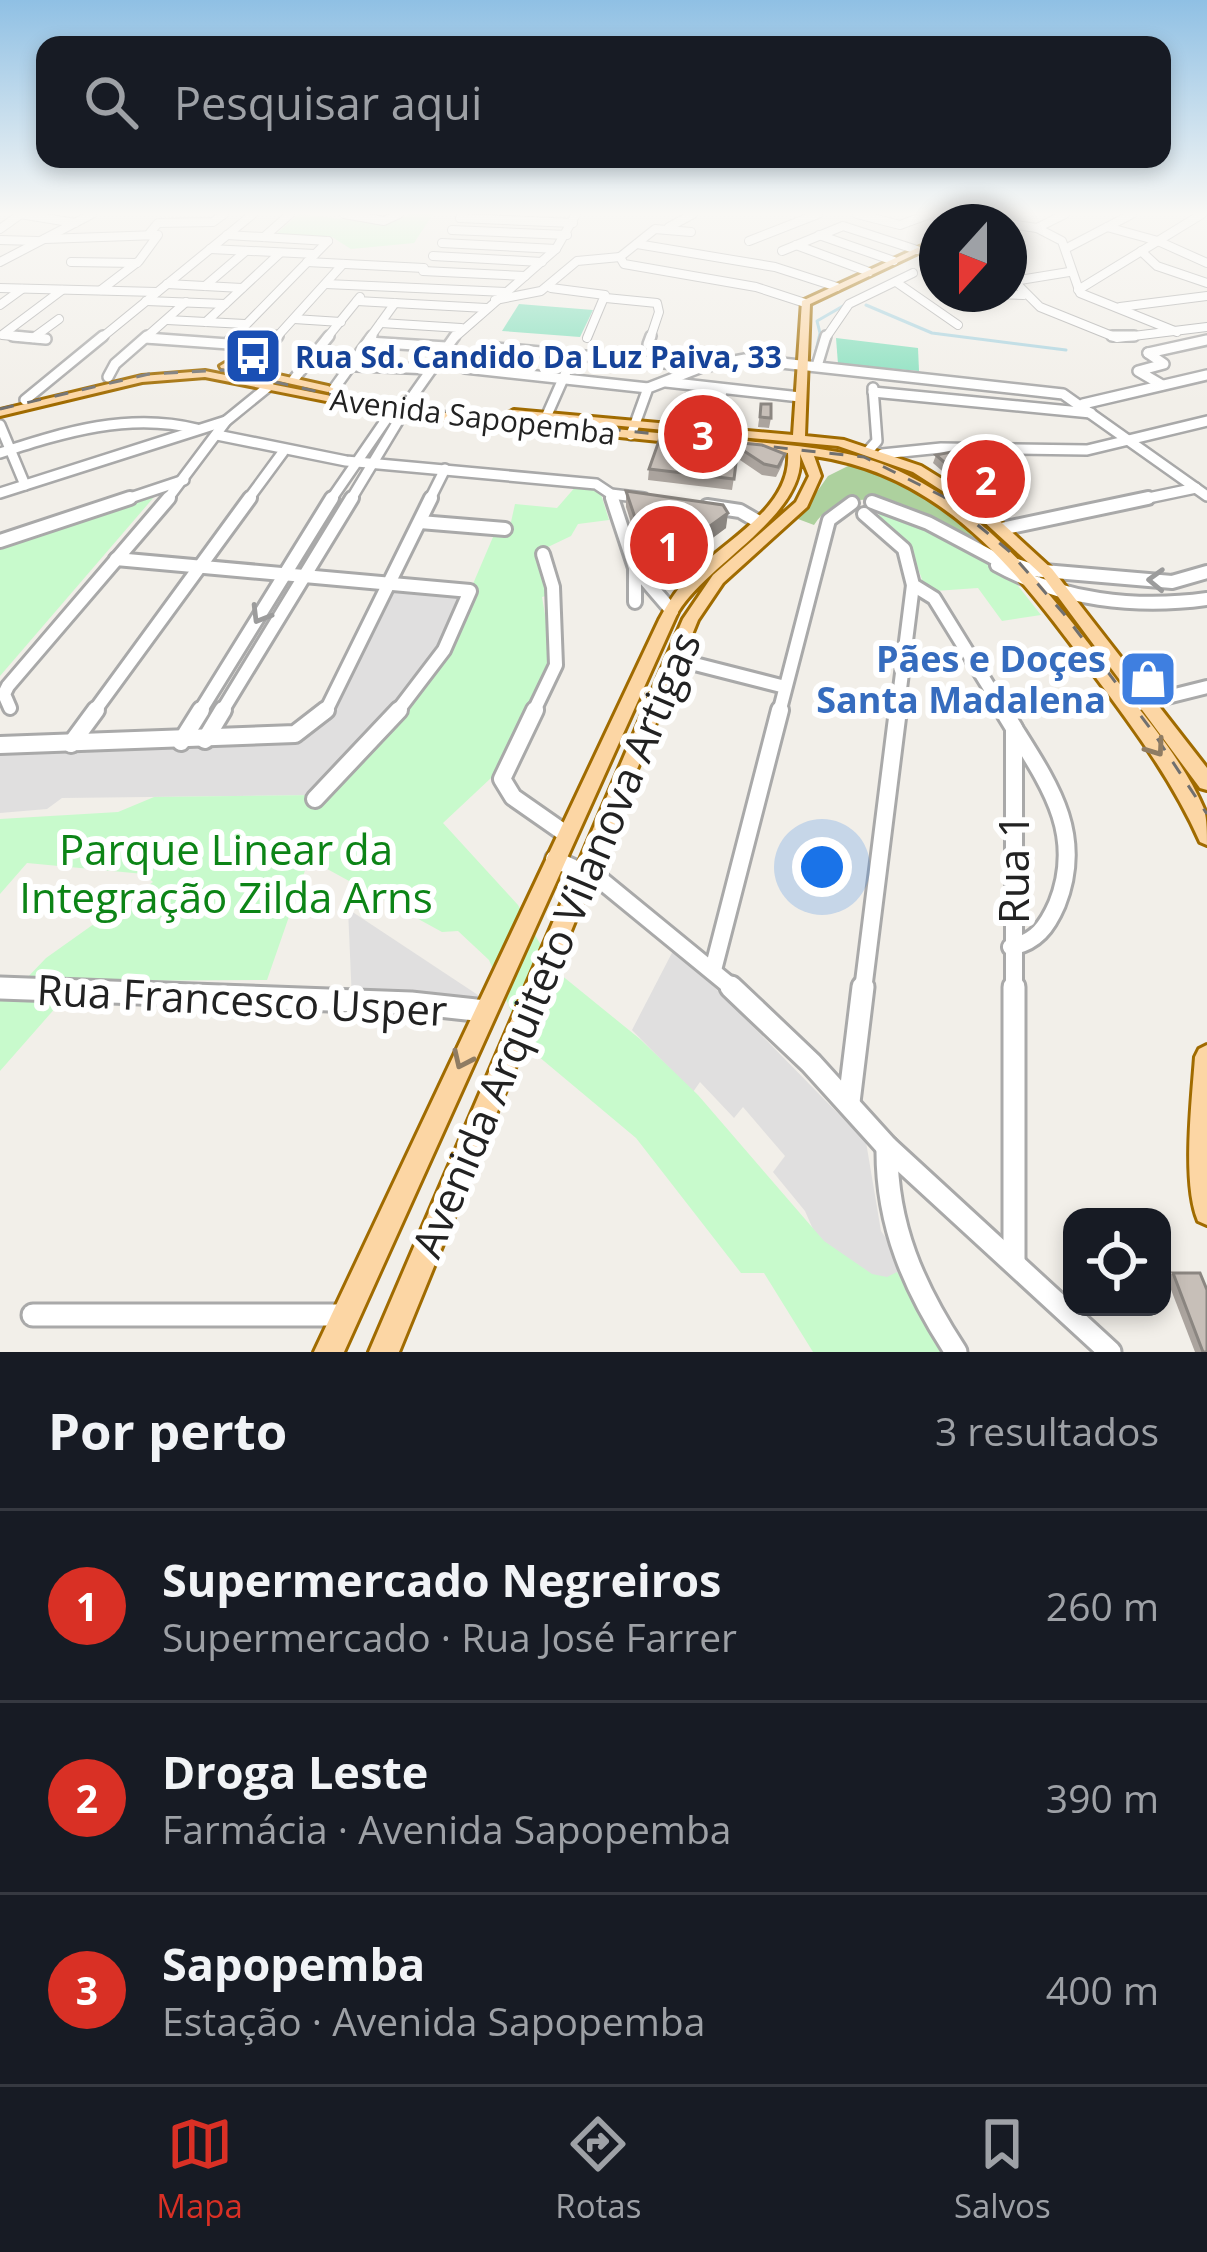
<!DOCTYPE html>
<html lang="pt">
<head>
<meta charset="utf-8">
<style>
	body { margin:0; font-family:"Open Sans",sans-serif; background:#20242c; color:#f1f3f6 }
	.controls { position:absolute; right:36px; bottom:36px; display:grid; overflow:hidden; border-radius:24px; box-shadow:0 6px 18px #0003 }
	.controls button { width:108px; height:108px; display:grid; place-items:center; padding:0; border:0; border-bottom:3px solid #363941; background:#171b24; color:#f1f3f6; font:60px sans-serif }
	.compass { position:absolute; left:919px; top:204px; width:108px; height:108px; border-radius:50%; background:#171b24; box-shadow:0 6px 18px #0003; rotate:201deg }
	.you { position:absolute; left:822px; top:867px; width:42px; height:42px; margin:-30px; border:9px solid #fff; border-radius:50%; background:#1a73e8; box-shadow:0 0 0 18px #1a73e833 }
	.badge { display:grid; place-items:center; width:78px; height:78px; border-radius:50%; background:#d93025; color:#fff; font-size:39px; font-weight:700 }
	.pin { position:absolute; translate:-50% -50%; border:6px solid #fff; box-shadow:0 3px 12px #0006 }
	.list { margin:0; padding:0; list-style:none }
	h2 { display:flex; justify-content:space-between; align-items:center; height:156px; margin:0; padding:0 48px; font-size:51px }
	h2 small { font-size:39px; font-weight:400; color:#9ea1a6 }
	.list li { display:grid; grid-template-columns:78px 1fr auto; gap:36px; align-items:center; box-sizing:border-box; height:192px; padding:0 48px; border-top:3px solid #363941 }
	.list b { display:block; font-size:45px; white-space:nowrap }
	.list p { margin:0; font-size:39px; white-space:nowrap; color:#9ea1a6 }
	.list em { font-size:39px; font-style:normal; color:#9ea1a6 }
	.icon { flex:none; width:66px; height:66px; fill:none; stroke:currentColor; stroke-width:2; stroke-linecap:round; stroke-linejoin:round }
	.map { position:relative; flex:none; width:1207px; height:1352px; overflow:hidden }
	.search { position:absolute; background:#171b24; box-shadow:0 6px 18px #0003; left:36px; right:36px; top:36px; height:132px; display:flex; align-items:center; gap:30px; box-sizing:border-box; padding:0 42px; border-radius:24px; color:#9ea1a6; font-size:45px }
	.sheet { height:732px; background:#171b24 }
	nav { display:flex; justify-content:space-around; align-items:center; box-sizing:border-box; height:168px; border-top:3px solid #363941; background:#171b24; font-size:33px; color:#9ea1a6 }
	nav a { display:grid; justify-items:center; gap:6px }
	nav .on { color:#d93025 }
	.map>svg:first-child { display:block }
	.residential { fill:#e0dfdf }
	.forest { fill:#add19e }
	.park { fill:#c8facc }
	.pitch { fill:#88e0be }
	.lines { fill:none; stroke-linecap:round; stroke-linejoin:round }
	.stream { stroke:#aad3df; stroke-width:3 }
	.minor-far4-casing { stroke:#a9a9a9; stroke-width:10 }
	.minor-far3-casing { stroke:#a9a9a9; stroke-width:14 }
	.minor-far2-casing { stroke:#a9a9a9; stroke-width:18 }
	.minor-far1-casing { stroke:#a9a9a9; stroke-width:22 }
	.minor-casing { stroke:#a9a9a9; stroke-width:27 }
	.major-casing { stroke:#a06b00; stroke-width:6 }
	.minor-far4 { stroke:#fff; stroke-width:8 }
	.minor-far3 { stroke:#fff; stroke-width:9 }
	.minor-far2 { stroke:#fff; stroke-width:12 }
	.minor-far1 { stroke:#fff; stroke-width:16 }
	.minor { stroke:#fff; stroke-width:21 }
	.major { fill:#fcd6a4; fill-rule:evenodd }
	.rail { stroke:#707070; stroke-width:3; stroke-dasharray:14 14; stroke-linecap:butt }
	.wall { fill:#aba49e }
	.shaded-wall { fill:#8b8681 }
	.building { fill:#c7bfb8; stroke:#8b8681; stroke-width:3 }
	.oneway { stroke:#9c9c9c }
	.oneway2 { stroke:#8f7c63 }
	.labels { text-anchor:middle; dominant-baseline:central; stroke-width:12; stroke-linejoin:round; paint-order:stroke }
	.far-transit-label { font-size:30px; font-weight:bold; fill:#164399; stroke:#fff; text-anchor:start }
	.far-street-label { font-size:30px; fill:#222; stroke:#fff }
	.shop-label { font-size:36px; font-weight:bold; fill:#366cbe; stroke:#fff; text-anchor:end }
	.near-park-label { font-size:42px; fill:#0c8416; stroke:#fff }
	.near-street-label { font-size:42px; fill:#222; stroke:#fff }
</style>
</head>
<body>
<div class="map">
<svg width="1207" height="1352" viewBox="0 0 1207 1352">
	<rect width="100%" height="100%" fill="#f2efe9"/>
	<g class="residential">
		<polygon points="386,583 468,589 458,619 424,676 321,795 62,798 47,809 0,813 0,745 300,742 321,716"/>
		<polygon points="348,909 493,1005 352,1000"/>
		<polygon points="675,947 866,1142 881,1231 967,1352 867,1352 805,1211 773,1172 785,1156 743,1107 734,1118 700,1082 693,1092 632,1030"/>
	</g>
	<path class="forest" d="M852 464 930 497 983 541 975 543C935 516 848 471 814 525L798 519 828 476Z"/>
	<g class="park">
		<polygon points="299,214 384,224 410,214 433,214 414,243 351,249 332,237 276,234"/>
		<polygon points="577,485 600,491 609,520 578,524 571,536 548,547 556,593 542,597 553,661 549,676 491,778 443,823 518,905 555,970 640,1039 698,1095 824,1241 872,1274 887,1277 897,1272 942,1352 813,1352 764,1273 741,1273 636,1138 526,1046 489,960 458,931 442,932 309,859 267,980 79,981 0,1071 0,987 26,979 46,958 153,882 144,874 27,863 0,894 0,819 118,812 154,797 321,795 424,676 458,619 493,537 509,531 515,504 557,508"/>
		<polygon points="154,497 0,676 0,549"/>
		<polygon points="884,510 997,559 1041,615 1002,621 978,588 935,591 924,585 914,557 875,518"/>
	</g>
	<g class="pitch">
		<polygon points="519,304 593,310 580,337 502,331"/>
		<polygon points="836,338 918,348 919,371 838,364"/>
	</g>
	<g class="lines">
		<g class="stream">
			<polyline points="866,305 932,333 1066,350"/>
			<polyline points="814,360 820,333 817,321 843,306"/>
		</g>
		<g class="minor-far4-casing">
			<g id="minor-far4">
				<polyline points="20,214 75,223"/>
				<polyline points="344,214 384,221 399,214"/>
				<polyline points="857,214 900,225 930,214"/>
				<polyline points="460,218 573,223"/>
				<polyline points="1009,224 1037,228 1062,241 1080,293 1177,332"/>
				<polyline points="669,227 693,214"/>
				<polyline points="1107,227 1158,241 1207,263"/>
				<polyline points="1037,228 1065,214"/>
				<polyline points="0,229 21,214"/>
				<polyline points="452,230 567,235"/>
				<polyline points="149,234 158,223 213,222 224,214"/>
				<polyline points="1009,234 1014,281 1040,307 1117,338 1207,327"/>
				<polyline points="227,235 328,241"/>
				<polyline points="819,235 894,261"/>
				<polyline points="264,237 290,214"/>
				<polyline points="45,239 158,235 139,261 101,290"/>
				<polyline points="0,240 37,241"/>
				<polyline points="749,241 818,214"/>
				<polyline points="442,243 556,249"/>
				<polyline points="637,244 775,267 837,287"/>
				<polyline points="796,245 869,272"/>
				<polyline points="1067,248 1132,214"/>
				<polyline points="210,249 315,254"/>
				<polyline points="782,251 843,226 917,250"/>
				<polyline points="1141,251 1157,266 1207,283"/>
				<polyline points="433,256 542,262"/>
				<polyline points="620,257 624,264 756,287 805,303"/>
				<polyline points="620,257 655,229 691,232"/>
				<polyline points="0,262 92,214"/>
				<polyline points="71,262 137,263"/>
				<polyline points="307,262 424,268"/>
				<polyline points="423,271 525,276"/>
				<polyline points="1014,281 1069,272"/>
				<polyline points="896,282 958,325"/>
				<polyline points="167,284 242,288"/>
				<polyline points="326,284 506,292"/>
				<polyline points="205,286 246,251"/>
				<polyline points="0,288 157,292"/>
				<polyline points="551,288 605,295 587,338"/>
				<polyline points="1078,290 1202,214"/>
				<polyline points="992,294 1023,295"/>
				<polyline points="606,298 657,303 659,312 650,339"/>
				<polyline points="495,300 541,291 577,261 620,257"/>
				<polyline points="146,301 225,304"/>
				<polyline points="357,301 486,308"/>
				<polyline points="0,305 22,289"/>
				<polyline points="1120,307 1207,296"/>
				<polyline points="294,319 341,322"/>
				<polyline points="167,320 245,324"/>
				<polyline points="206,322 280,253"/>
				<polyline points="381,323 461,328"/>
				<polyline points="33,338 59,319"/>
				<polyline points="146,338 159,339"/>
				<polyline points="46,339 2,335 62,290"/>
				<polyline points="100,339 253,214"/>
				<polyline points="144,339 186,302"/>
				<polyline points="232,339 328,241"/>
				<polyline points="275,339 343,264"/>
				<polyline points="326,339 360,297"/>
				<polyline points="369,339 395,303"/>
				<polyline points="453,339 556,249 576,214"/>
				<polyline points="825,339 849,304 913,273"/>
			</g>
		</g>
		<g class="minor-far3-casing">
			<g id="minor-far3">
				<polyline points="13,336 46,339"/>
				<polyline points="1112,336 1134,336"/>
				<polyline points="146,338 269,347"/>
				<polyline points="368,342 446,347"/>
				<polyline points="227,344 235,336"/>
				<polyline points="648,344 651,336"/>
				<polyline points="1148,353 1164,364 1138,371 1162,385"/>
				<polyline points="1148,353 1207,340"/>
				<polyline points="307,364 432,369"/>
				<polyline points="817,366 826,336"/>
				<polyline points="249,368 278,336"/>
				<polyline points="108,377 115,364 147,336"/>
				<polyline points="294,379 329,336"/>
				<polyline points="666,382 800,397"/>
				<polyline points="648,388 465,368 485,347 697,366"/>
				<polyline points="333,390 372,336"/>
				<polyline points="873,392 1091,413"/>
				<polyline points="25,400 103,336"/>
				<polyline points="407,404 455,336"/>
				<polyline points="1083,404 1207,375"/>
				<polyline points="547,415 574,354"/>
				<polyline points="0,425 25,485"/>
				<polyline points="717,430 722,389"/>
				<polyline points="217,435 346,461 596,484 611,494 644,498"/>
				<polyline points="631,435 648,388 702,367 745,359 1063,394 1207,496"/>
				<polyline points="869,450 877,441 873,388"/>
				<path d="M0 453C65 432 129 412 197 429"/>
				<polyline points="882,454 941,448 1087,450 1207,421"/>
				<polyline points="0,493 226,421"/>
				<polyline points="611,494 613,501"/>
				<polyline points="121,501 184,480"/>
				<polyline points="166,501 226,421 269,386"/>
				<polyline points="247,501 283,452"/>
				<polyline points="330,501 392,411"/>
				<polyline points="350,501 403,413"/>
				<polyline points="429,501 445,469"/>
				<polyline points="1134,501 1196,488"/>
			</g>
		</g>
		<g class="minor-far2-casing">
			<g id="minor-far2">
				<polyline points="612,498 635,568 635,602"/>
				<polyline points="872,502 928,523 992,557 1032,570 1172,582 1207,572"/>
				<polyline points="707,506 740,511 759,522"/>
				<polyline points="864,514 904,549 913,585 934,598 1005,713"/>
				<polyline points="420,522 505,529"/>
				<polyline points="1001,529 1148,498"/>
				<polyline points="0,541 130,498"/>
				<polyline points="116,559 470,591 444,650 396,713"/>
				<path d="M997 565C1060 600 1136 609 1207 599"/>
				<polyline points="635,568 672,611"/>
				<polyline points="675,659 785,687"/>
				<polyline points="1127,707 1207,687"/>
				<polyline points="10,708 4,694 8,686 169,498"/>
				<polyline points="93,713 250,498"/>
				<polyline points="199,713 332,498"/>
				<polyline points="221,713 352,498"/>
				<polyline points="325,713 431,498"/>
				<polyline points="533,713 556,665 553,587 543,554"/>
				<polyline points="779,713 829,520 852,503"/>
				<polyline points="897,713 913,585"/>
			</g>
		</g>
		<g class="minor-far1-casing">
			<g id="minor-far1">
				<polyline points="535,710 502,779 513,797 566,834"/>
				<polyline points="1003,710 1014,728 1014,990"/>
				<polyline points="205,740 223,710"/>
				<polyline points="181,742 201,710"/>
				<polyline points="71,744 96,710"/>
				<polyline points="0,745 295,734 326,710"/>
				<polyline points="315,799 399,710"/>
				<polyline points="554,859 602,881 735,990"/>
				<path d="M1011 947C1036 942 1047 927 1057 904 1084 836 1051 787 1015 730"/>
				<polyline points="713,970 780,710"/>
				<polyline points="0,988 68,990"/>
				<polyline points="863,990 898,710"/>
			</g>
		</g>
		<g class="minor-casing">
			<g id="minor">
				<polyline points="731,987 811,1063 887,1147 1110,1352"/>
				<polyline points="1014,987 1014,1260"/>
				<polyline points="0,988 411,1003 485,1011"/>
				<polyline points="849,1102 863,987"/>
				<path d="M887 1147C886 1225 914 1288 956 1352"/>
				<polyline points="33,1315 346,1315"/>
			</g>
		</g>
		<g class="major-casing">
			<g id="major">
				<polygon points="991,214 1000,214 985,222 975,222"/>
				<polygon points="937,239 937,244 810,304 805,436 844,440 921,466 979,502 1052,569 1207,768 1207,790 1200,788 1042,575 969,508 913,472 838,446 514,416 508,413 514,410 793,435 802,301"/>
				<polygon points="225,363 328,386 334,389 328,392 221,368 220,366"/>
				<polygon points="205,371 392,408 679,435 685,439 679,443 392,414 205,377 142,382 0,416 0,410 142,376"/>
				<path d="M747 441C802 447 857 449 907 475 1000 521 1060 607 1122 687 1151 724 1185 764 1204 809 1207 820 1207 833 1207 845L1200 842C1172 779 1132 726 1091 671 1017 571 945 475 814 456L821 476 807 507 723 583 698 620 399 1352H369L683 619 713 575 796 502 809 476 800 454C806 515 708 563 678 612L344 1352H314L659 620C668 603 678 587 692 574 726 540 792 507 788 453L743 448V442Z"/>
				<path d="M1207 1045V1225L1198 1221C1182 1183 1192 1100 1195 1057L1199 1049Z"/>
			</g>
		</g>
		<use href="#minor-far4" class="minor-far4"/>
		<use href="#minor-far3" class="minor-far3"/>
		<use href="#minor-far2" class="minor-far2"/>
		<use href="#minor-far1" class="minor-far1"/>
		<use href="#minor" class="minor"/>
		<use href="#major" class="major"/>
		<polyline class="rail" points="0,409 149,374 223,370 363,402 864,457 944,497 1009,551 1064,614 1153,732 1207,814"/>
	</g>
	<g class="wall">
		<polygon points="684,401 707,413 696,418 683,411"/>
		<polygon points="761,404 771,418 769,428 758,427"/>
		<polygon points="661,435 785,454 782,465 776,477 762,475 737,458 732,490 648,480 649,469"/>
		<polygon points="936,455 966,464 1009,476 976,486 962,473 949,477 933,463"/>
		<polygon points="626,491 726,528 664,574 644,563 626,507"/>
		<polygon points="1200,1273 1207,1352 1195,1352 1165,1274"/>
	</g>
	<g class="shaded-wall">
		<polygon points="708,404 707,413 696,418 697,408"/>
		<polygon points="965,466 962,473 949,477 952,469"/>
		<polygon points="1013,468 1009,476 976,486 980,478"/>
		<polygon points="728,513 726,528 664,574 666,558"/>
	</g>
	<g class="building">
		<polygon points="686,394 709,396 708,404 697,408 684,401"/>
		<polygon points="761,404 771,404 771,418 760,417"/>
		<polygon points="661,435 762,445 785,454 778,467 764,464 738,447 734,479 649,469"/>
		<polygon points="951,452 966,464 1013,468 980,478 965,466 952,469 936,455"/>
		<polygon points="626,491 723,505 728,513 666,558 645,547"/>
		<polygon points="1173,1273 1200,1273 1207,1290 1207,1352 1203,1352"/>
	</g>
	<defs><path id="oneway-chevron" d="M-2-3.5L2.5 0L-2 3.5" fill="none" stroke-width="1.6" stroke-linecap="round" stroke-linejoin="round" transform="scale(3)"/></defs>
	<g class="oneway">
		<use href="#oneway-chevron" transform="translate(1156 580) rotate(-178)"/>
		<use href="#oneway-chevron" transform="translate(260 615) rotate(121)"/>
	</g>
	<g class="oneway2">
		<use href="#oneway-chevron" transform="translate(1156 748) rotate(55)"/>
		<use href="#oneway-chevron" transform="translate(462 1060) rotate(115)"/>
	</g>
	<linearGradient id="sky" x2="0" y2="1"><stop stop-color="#8fc0e4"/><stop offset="0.53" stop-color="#f9f8f5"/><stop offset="1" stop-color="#f9f8f5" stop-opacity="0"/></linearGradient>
	<rect width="1207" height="403" fill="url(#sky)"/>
	<defs>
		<g id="bus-square" transform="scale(3)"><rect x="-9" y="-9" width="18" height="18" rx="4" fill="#1a4fb4" stroke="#fff"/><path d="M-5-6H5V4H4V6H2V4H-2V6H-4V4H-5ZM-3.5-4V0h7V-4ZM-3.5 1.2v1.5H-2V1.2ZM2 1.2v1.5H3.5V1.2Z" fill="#fff"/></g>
		<g id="shop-square" transform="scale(3)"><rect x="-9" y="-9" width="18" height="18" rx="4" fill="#3f7fe0" stroke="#fff"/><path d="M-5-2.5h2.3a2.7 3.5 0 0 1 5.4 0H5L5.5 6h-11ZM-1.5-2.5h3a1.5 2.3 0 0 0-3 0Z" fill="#fff"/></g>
	</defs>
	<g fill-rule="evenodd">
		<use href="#bus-square" x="253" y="356"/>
		<use href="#shop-square" x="1148" y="679"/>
	</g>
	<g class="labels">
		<g class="far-transit-label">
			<text x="295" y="356">Rua Sd. Candido Da Luz Paiva, 33</text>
		</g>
		<g class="far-street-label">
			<text transform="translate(473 416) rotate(7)">Avenida Sapopemba</text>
		</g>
		<g class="shop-label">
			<text x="1106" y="658">Pães e Doçes<tspan x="1106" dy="41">Santa Madalena</tspan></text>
		</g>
		<g class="near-park-label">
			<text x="226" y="848">Parque Linear da<tspan x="226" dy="48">Integração Zilda Arns</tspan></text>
		</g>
		<g class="near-street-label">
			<text transform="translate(1012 869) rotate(-90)">Rua 1</text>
			<text transform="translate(555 944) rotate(-67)">Avenida Arquiteto Vilanova Artigas</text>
			<text transform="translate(242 999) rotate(3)">Rua Francesco Usper</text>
		</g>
	</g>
</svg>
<div class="controls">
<button><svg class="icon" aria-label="locate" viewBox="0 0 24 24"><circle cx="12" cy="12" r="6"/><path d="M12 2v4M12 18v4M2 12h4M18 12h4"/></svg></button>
</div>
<svg class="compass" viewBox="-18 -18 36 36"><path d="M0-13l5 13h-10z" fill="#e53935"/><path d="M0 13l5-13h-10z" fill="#9ea1a6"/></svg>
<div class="you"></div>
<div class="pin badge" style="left:669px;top:545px">1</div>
<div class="pin badge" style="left:986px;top:479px">2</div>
<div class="pin badge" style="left:703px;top:434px">3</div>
<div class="search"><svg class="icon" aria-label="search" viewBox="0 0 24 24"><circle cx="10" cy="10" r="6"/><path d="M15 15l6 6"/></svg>Pesquisar aqui</div>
</div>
<section class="sheet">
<h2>Por perto<small>3 resultados</small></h2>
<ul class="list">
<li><span class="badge">1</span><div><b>Supermercado Negreiros</b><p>Supermercado · Rua José Farrer</p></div><em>260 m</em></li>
<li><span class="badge">2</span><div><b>Droga Leste</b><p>Farmácia · Avenida Sapopemba</p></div><em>390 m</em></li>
<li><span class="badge">3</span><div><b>Sapopemba</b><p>Estação · Avenida Sapopemba</p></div><em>400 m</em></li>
</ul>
</section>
<nav>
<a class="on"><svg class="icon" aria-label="map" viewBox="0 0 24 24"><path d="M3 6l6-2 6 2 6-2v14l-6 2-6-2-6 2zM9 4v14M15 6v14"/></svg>Mapa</a>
<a><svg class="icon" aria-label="directions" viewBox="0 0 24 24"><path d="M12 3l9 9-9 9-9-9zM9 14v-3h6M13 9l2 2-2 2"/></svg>Rotas</a>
<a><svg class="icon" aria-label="saved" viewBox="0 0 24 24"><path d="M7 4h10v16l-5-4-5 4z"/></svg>Salvos</a>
</nav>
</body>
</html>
